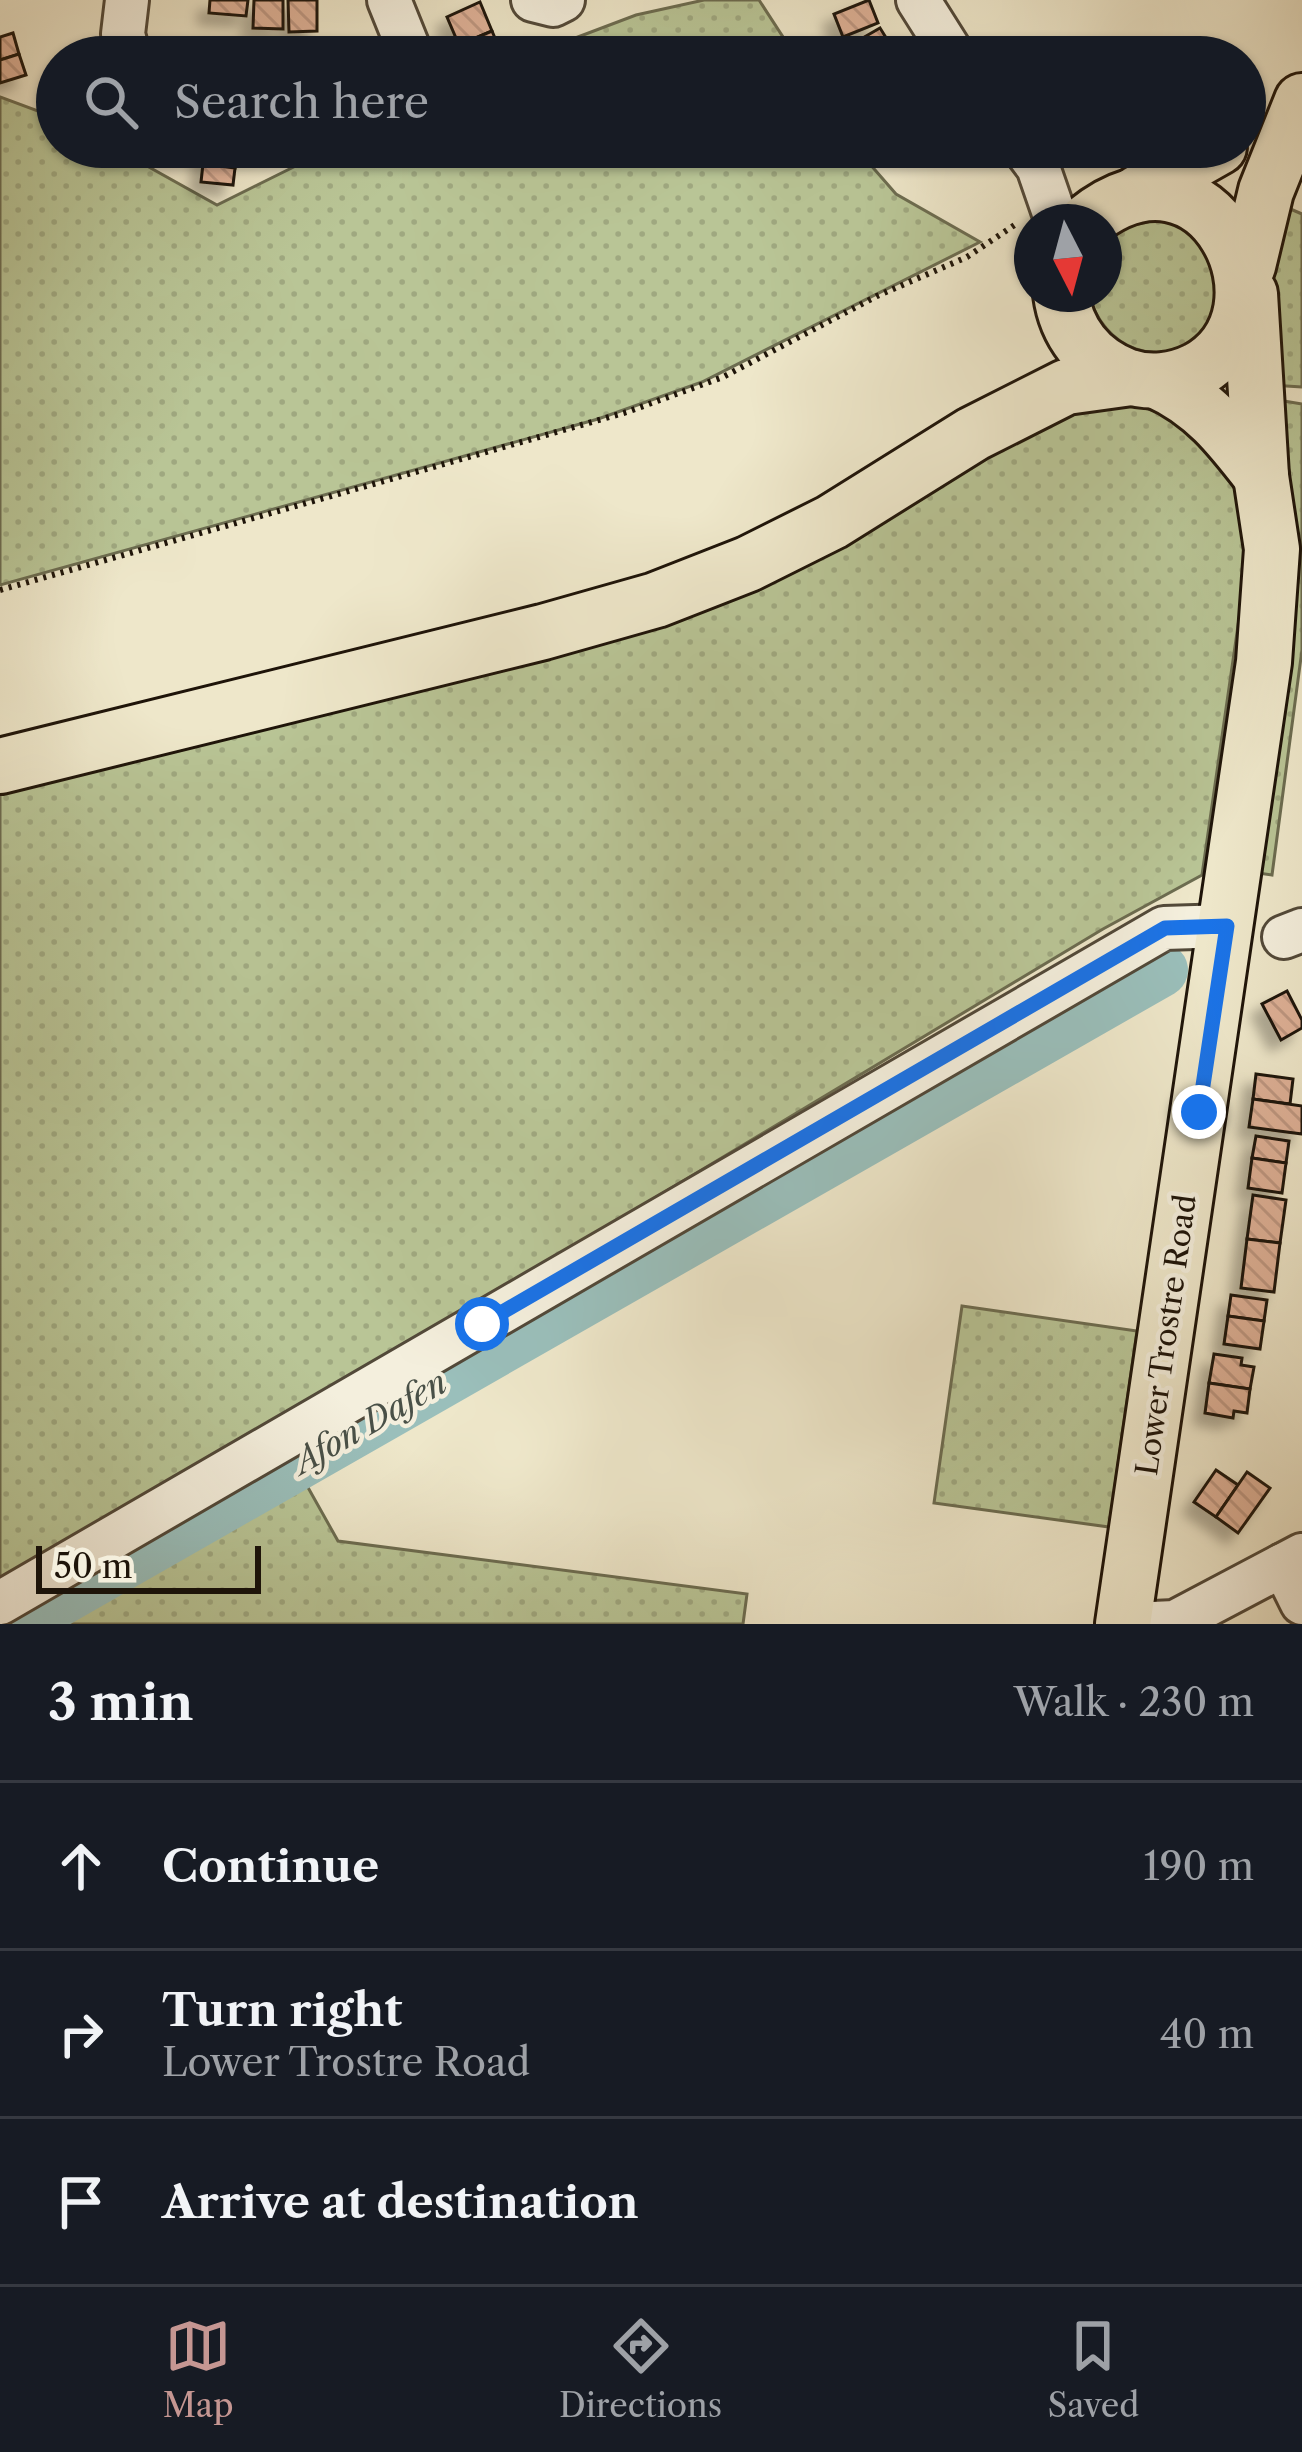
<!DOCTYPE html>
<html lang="en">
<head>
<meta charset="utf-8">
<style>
	body { margin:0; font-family:"Libre Caslon Text",serif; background:#20242c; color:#f1f3f6 }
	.compass { position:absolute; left:1014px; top:204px; width:108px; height:108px; border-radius:50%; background:#171b24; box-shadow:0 3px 9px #0004; rotate:174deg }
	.scale { position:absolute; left:36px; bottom:30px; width:225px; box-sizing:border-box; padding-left:12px; border:6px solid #1e1409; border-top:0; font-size:33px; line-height:42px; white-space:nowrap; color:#1e1409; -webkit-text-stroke:9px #f4efdd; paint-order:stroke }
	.stop { position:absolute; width:36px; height:36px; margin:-27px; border:9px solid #1a73e8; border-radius:50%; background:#fff }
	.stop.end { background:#1a73e8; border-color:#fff; box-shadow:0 3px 12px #0008 }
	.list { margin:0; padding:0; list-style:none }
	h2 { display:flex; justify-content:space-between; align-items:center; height:156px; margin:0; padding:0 48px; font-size:51px }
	h2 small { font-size:39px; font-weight:400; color:#9ea1a6 }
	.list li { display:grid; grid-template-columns:78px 1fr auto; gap:36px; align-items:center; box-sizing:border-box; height:168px; padding:0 48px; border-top:3px solid #363941 }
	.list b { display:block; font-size:45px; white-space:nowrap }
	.list p { margin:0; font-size:39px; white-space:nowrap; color:#9ea1a6 }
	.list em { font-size:39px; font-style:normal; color:#9ea1a6 }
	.icon { flex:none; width:66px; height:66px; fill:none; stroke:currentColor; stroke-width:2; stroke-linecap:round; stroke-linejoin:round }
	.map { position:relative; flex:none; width:1302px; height:1624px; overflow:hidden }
	.search { position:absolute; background:#171b24; box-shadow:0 3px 9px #0004; left:36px; right:36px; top:36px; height:132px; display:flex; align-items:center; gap:30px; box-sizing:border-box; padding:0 42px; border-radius:66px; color:#9ea1a6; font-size:45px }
	.sheet { height:660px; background:#171b24 }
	nav { display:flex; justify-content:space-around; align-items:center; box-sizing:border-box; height:168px; border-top:3px solid #363941; background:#171b24; font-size:33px; color:#9ea1a6 }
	nav a { display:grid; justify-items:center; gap:6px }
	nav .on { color:#c59692 }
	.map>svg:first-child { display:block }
	.grass { fill:url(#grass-dots); stroke:#6c6c50; stroke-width:3 }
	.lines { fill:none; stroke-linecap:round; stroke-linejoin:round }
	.river { stroke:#9abfbb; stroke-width:54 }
	.building { fill:url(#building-back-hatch); stroke:#1e1409; stroke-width:3; filter:url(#shadow) }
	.minor-casing { stroke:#524939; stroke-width:48 }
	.major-casing { stroke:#1e1409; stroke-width:60 }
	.path { stroke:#1e1409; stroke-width:6; stroke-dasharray:3 6; stroke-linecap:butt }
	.minor { stroke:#f4efdd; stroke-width:42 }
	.major { stroke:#eee7ca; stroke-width:54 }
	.route { stroke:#1a73e8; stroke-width:15 }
	.labels { text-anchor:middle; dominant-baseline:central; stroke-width:9; stroke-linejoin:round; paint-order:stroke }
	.street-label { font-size:30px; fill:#1e1409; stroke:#f4efdd }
	.water-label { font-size:33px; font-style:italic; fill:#495047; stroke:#f4efdd }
</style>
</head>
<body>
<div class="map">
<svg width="1302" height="1624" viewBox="0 0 1302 1624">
	<defs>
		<pattern id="grass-dots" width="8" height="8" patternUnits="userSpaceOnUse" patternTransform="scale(3)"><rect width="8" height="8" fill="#b9c596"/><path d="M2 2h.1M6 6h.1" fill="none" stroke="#9fa880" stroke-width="1.8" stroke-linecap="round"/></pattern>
		<pattern id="building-back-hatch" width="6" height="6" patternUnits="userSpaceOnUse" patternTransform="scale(3)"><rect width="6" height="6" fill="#deb197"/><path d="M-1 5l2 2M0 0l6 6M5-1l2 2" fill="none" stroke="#be9781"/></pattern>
		<filter id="shadow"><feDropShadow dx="-11" dy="11" stdDeviation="6" flood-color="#0004"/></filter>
	</defs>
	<rect width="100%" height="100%" fill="#eee7ca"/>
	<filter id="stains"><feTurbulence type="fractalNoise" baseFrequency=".00167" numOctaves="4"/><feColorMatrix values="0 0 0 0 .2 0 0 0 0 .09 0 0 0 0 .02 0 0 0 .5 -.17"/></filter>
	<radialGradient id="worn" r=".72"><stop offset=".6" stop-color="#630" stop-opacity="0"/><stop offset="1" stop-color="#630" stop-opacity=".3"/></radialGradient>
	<g class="grass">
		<polygon points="704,0 759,0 796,57 525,57 636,15"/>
		<polygon points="0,97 57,118 57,147 113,147 217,205 334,147 855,147 896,194 980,242 702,382 598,419 0,585"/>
		<polygon points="1279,204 1302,214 1302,387 1271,385 1271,242"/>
		<path d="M1165 219 1197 233 1223 277C1218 293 1216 320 1205 331 1162 374 1102 348 1089 294H1104V244C1123 225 1139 223 1165 219Z"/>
		<polygon points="1272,399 1302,404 1302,650 1272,875 1258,873"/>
		<polygon points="1127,403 1179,418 1229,470 1245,518 1243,591 1202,875 1103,929 0,1591 0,783 434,677 1064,405"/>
		<polygon points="962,1306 1137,1331 1109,1527 934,1503"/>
		<polygon points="301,1475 338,1541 747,1594 743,1624 32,1624"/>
	</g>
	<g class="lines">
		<polyline class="river" points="16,1624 1161,970"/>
	</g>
	<g class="building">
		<polygon points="210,0 248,0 246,16 209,13"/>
		<polygon points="254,0 283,0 283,29 253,28"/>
		<polygon points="288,0 317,0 317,31 289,32"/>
		<polygon points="869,0 878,23 843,37 834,14"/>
		<polygon points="480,2 492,31 459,45 447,17"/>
		<polygon points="880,28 898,57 862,57 854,43"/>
		<polygon points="492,31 503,57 464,57 459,45"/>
		<polygon points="13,33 19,54 0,60 0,37"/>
		<polygon points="19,54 26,75 0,83 0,60"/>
		<polygon points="204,147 237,150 235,168 203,164"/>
		<polygon points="203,164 235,168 233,185 201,182"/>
		<polygon points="1287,991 1302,1020 1302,1028 1281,1040 1262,1004"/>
		<polygon points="1256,1074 1293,1079 1290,1104 1253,1099"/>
		<polygon points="1253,1099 1302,1106 1302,1134 1249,1127"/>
		<polygon points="1256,1136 1289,1141 1286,1163 1252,1158"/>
		<polygon points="1252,1158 1286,1163 1282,1193 1248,1188"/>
		<polygon points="1253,1195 1286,1200 1280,1243 1247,1239"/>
		<polygon points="1247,1239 1280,1243 1274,1292 1241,1288"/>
		<polygon points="1231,1295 1267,1300 1264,1321 1228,1316"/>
		<polygon points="1228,1316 1264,1321 1260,1349 1224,1344"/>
		<polygon points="1214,1354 1242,1358 1241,1365 1254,1367 1250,1389 1209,1383"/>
		<polygon points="1209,1383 1250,1389 1247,1413 1234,1411 1233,1418 1205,1413"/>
		<polygon points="1216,1470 1238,1485 1216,1517 1194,1502"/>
		<polygon points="1247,1472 1270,1488 1238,1533 1216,1517"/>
	</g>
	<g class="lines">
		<g class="minor-casing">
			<g id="minor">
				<polyline points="127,0 123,34 129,57"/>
				<polyline points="389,0 412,57"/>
				<polyline points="533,0 553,5 563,0"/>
				<polyline points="918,0 954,57"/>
				<polyline points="1023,147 1038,167 1057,222"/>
				<polyline points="1284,937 1302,930"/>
				<polyline points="1283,1565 1302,1603"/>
				<polyline points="0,1603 1164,928 1227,926"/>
				<polyline points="1131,1624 1175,1622 1302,1555"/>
			</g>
		</g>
		<g class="major-casing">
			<g id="major">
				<polyline points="1138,193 1219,147"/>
				<polyline points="1248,266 1266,191 1302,101"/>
				<path d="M1061 294C1066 332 1089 362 1126 376 1149 384 1175 381 1197 370 1302 313 1209 121 1086 222"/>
				<path d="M1157 381C1204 402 1230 436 1261 476"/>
				<polyline points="0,766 543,632 656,600 748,564 832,522 973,434 1066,387 1131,378"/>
				<polyline points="1123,1624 1264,662 1272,549 1261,476 1250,294"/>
			</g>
		</g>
		<polyline class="path" points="0,590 627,412 723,377 877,296 967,257 1019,222"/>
		<use href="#minor" class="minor"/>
		<use href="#major" class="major"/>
	</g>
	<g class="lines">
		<polyline class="route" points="482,1324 1165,928 1227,926 1199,1112"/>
	</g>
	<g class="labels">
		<g class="street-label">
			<text transform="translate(1166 1335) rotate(-82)">Lower Trostre Road</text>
		</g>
		<g class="water-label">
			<text transform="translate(370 1422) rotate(-30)">Afon Dafen</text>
		</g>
	</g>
	<rect width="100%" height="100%" filter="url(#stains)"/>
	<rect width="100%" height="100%" fill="url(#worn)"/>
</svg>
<svg class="compass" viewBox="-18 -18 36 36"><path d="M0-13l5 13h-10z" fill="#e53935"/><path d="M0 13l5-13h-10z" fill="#9ea1a6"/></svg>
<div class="scale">50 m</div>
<div class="stop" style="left:482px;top:1324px"></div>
<div class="stop end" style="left:1199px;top:1112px"></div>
<div class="search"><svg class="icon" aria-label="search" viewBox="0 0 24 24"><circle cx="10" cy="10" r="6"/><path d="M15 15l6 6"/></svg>Search here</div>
</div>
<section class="sheet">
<h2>3 min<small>Walk · 230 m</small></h2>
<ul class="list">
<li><svg class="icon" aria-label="ahead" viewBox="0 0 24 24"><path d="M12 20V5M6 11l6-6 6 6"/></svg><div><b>Continue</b></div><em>190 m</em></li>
<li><svg class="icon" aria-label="right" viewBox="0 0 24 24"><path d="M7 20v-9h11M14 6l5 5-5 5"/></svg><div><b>Turn right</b><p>Lower Trostre Road</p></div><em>40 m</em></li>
<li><svg class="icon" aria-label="arrive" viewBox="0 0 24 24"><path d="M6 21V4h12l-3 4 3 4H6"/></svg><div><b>Arrive at destination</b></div></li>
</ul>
</section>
<nav>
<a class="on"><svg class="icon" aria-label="map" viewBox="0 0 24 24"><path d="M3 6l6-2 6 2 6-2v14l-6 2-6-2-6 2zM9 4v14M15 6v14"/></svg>Map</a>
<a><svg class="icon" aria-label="directions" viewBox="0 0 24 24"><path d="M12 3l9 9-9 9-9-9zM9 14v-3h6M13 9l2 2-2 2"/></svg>Directions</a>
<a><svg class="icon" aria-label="saved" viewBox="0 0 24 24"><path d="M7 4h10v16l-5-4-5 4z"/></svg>Saved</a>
</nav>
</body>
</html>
